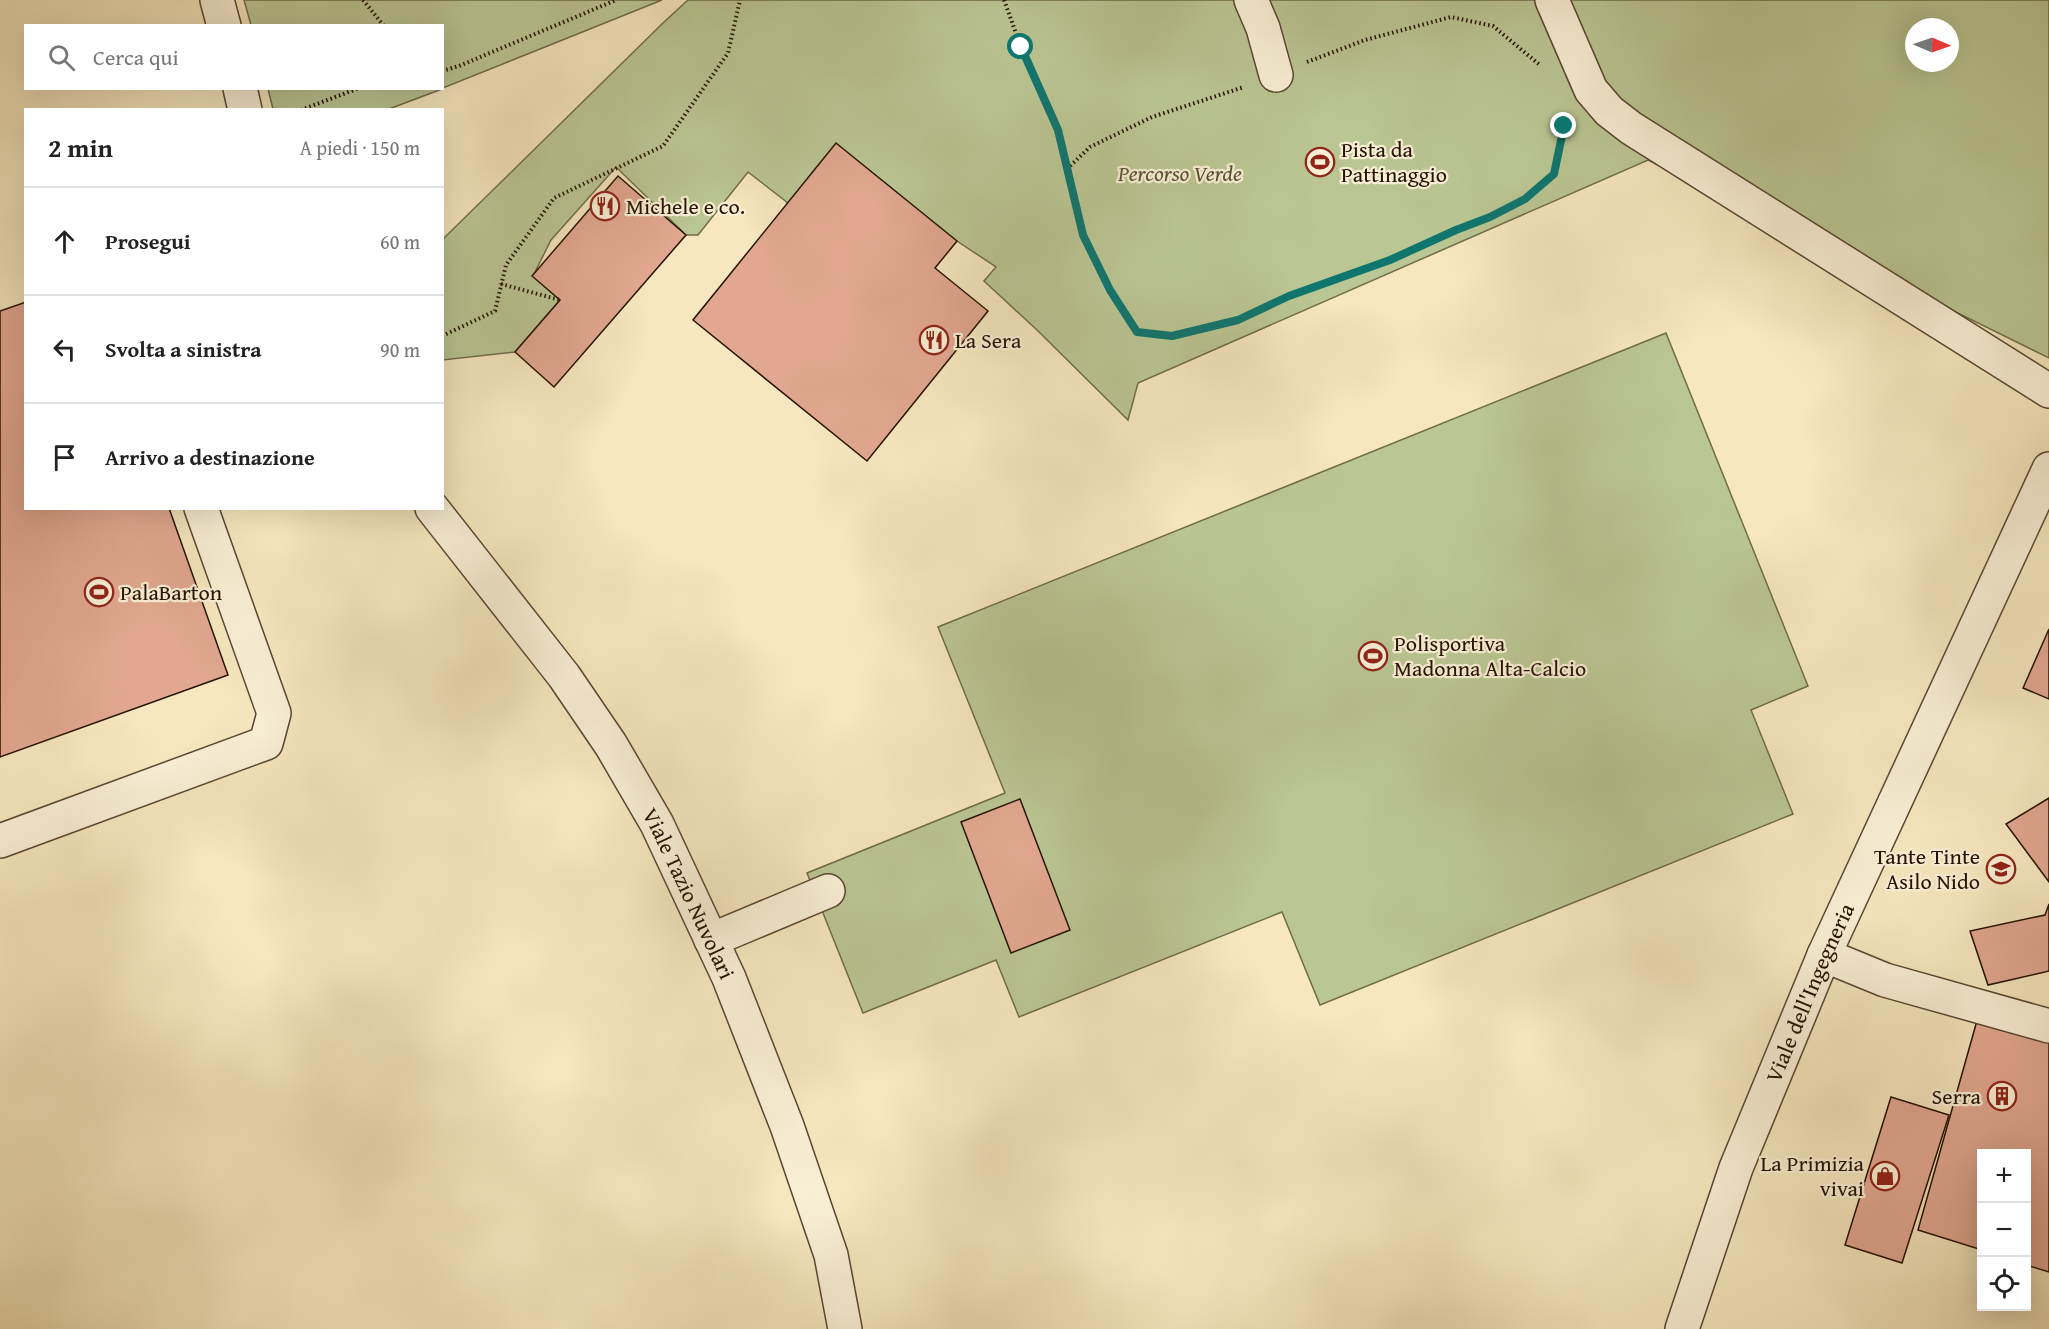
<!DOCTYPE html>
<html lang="it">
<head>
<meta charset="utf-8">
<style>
	body { margin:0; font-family:"Gentium Book Plus",serif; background:#f2f2f2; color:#222 }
	.controls { position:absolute; right:18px; bottom:18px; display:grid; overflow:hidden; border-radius:0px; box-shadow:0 6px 24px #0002 }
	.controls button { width:54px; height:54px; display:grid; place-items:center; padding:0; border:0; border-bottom:2px solid #e0e0e0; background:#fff; color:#222; font:30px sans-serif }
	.compass { position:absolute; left:1905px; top:18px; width:54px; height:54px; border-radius:50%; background:#fff; box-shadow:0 6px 24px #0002; rotate:92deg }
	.stop { position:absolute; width:18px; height:18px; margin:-14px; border:4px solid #0f766e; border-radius:50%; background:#fff }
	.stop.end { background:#0f766e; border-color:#fff; box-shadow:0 2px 6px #0008 }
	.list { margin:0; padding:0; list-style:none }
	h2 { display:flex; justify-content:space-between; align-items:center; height:78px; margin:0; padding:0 24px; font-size:26px }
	h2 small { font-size:20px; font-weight:400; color:#767676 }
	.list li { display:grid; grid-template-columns:39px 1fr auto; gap:18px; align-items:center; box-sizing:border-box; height:108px; padding:0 24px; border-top:2px solid #e0e0e0 }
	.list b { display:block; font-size:22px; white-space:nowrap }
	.list em { font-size:20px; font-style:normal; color:#767676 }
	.icon { flex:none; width:33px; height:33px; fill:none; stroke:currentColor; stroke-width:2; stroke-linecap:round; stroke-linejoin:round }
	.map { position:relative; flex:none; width:2049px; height:1329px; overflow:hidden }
	.search { position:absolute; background:#fff; box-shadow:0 6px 24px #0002; left:24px; top:24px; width:420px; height:66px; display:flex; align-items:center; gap:15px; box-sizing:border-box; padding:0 21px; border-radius:0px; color:#767676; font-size:22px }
	.panel { position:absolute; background:#fff; box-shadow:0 6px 24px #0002; left:24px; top:108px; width:420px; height:402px; border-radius:0px }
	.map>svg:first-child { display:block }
	.green { fill:#bac693; stroke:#6f6c4a; stroke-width:1.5; fill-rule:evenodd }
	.building { fill:#e1a790; stroke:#241101; stroke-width:1.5 }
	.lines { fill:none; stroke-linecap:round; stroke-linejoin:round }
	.minor-casing { stroke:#584630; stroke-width:36 }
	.path { stroke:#241101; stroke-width:4; stroke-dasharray:1.5 3; stroke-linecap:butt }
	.minor { stroke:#f9efd5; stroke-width:33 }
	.route { stroke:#0f766e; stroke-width:8 }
	.labels { text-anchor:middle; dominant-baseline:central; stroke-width:4.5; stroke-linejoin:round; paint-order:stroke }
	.poi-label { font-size:22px; fill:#241101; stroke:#f9efd5; text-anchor:start }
	.park-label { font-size:22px; font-style:italic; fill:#585034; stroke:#f9efd5 }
	.street-label { font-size:22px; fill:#241101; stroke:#f9efd5 }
</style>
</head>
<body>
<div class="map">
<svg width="2049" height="1329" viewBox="0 0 2049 1329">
	<rect width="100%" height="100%" fill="#f6e7be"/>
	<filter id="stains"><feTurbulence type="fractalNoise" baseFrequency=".00333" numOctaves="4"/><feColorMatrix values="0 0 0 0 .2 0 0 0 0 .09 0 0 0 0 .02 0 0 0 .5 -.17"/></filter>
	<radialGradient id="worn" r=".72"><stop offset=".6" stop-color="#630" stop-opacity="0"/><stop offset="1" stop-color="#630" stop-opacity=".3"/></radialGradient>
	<g class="green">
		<polygon points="244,0 662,0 443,88 442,26 251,25"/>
		<path d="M688 0H2049V358L1648 160 1138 383 1128 420 1037 330 984 281 996 267 957 241 836 144 788 203 748 172 698 235H686L616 167 551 240 533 276 560 300 515 352 443 360V239L664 22ZM1914 27H1950V63H1914Z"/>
		<polygon points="268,89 268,88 442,89 389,109 273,109"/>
		<polygon points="1666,333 1808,686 1751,710 1793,814 1320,1005 1282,912 1019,1017 996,960 863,1013 807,873 1005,793 938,627"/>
	</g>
	<g class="building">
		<polygon points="836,143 957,241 935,268 988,311 867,461 693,320"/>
		<polygon points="618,176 686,235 554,387 515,352 560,300 532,276"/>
		<polygon points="26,302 26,508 169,508 228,675 0,757 0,311"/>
		<polygon points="2049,629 2049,699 2023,688"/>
		<polygon points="2049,798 2049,882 2006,824"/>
		<polygon points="1020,799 1070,930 1011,953 961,822"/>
		<polygon points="2049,904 2049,971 1988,985 1970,931 2045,915"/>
		<polygon points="1978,1017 2049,1039 2049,1272 2026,1265 2026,1154 1982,1154 1982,1250 1918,1230"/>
		<polygon points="1891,1097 1949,1115 1902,1263 1845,1245"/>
	</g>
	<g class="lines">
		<g class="minor-casing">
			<g id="minor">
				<polyline points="217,0 224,26"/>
				<polyline points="1251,0 1263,28 1276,75"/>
				<polyline points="1552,0 1591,90 1609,111 1631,128 2049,391"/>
				<polyline points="240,88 245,110"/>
				<path id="s1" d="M432 508 564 676 611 745 657 824 729 978 787 1126 831 1255 845 1329"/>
				<polyline points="0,841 266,743 274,713 201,508"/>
				<polyline points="711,940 828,891"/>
				<polyline points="1824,955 1885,980 2049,1026"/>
				<path id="s2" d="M1682 1329 1736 1168 1824 955 2049 469"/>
			</g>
		</g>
		<g class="path">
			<polyline points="363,0 384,26"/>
			<polyline points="1004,0 1021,47 1058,130 1083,235 1110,290 1137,332 1172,336 1238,320 1289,296 1390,260 1456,230 1490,217 1525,199 1554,174 1564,126 1562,111"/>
			<polyline points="1307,62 1365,40 1451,17 1493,26 1541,66"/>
			<polyline points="442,71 459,66 616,0"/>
			<polyline points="301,110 359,88"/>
			<polyline points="1067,169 1090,147 1152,117 1244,87"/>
			<polyline points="501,284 560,300"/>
			<polyline points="442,336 495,311 506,265 554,198 663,146 728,53 740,0"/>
		</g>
		<use href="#minor" class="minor"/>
	</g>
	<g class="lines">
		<polyline class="route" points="1021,47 1058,130 1083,235 1110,290 1137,332 1172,336 1238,320 1289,296 1390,260 1456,230 1490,217 1525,199 1554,174 1564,126"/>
	</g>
	<defs>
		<g id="stadium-ring" transform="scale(1.5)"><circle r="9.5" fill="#f9efd5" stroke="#8f2418" stroke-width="1.5"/><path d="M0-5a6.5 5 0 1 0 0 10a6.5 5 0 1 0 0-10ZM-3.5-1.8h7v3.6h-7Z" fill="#8f2418"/></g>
		<g id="restaurant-ring" transform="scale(1.5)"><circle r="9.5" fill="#f9efd5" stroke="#8f2418" stroke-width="1.5"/><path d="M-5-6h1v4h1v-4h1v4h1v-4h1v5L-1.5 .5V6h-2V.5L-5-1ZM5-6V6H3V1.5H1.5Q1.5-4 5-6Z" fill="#8f2418"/></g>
		<g id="school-ring" transform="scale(1.5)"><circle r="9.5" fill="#f9efd5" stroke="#8f2418" stroke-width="1.5"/><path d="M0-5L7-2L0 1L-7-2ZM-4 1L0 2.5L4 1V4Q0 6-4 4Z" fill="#8f2418"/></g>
		<g id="building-ring" transform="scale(1.5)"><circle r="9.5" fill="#f9efd5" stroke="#8f2418" stroke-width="1.5"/><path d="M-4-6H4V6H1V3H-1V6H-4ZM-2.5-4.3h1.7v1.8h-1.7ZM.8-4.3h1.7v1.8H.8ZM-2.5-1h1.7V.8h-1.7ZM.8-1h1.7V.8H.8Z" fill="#8f2418"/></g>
		<g id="shop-ring" transform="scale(1.5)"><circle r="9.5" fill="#f9efd5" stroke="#8f2418" stroke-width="1.5"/><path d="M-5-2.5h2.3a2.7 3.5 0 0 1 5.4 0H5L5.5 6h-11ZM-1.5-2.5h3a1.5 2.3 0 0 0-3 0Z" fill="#8f2418"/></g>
	</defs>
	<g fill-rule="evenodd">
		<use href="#stadium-ring" x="1320" y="162"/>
		<use href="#restaurant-ring" x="605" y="206"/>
		<use href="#restaurant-ring" x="934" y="340"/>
		<use href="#stadium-ring" x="99" y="592"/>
		<use href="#stadium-ring" x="1373" y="656"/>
		<use href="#school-ring" x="2001" y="869"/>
		<use href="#building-ring" x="2002" y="1096"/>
		<use href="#shop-ring" x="1885" y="1176"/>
	</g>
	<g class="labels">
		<g class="poi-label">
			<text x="1341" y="149">Pista da<tspan x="1341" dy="25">Pattinaggio</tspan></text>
			<text x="626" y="206">Michele e co.</text>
			<text x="955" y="340">La Sera</text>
			<text x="120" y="592">PalaBarton</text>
			<text x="1394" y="643">Polisportiva<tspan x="1394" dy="25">Madonna Alta-Calcio</tspan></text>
			<text x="1980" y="856" text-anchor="end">Tante Tinte<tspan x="1980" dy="25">Asilo Nido</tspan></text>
			<text x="1981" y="1096" text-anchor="end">Serra</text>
			<text x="1864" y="1163" text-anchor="end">La Primizia<tspan x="1864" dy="25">vivai</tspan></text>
		</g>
		<g class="park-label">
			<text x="1180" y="173">Percorso Verde</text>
		</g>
		<g class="street-label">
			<text stroke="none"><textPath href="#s1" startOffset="465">Viale Tazio Nuvolari</textPath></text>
			<text stroke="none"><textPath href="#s2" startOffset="360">Viale dell'Ingegneria</textPath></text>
		</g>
	</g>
	<rect width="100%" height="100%" filter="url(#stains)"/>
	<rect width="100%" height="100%" fill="url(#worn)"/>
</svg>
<div class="controls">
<button>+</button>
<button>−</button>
<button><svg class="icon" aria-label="locate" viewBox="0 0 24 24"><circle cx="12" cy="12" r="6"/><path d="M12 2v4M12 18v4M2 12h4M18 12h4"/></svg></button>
</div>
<svg class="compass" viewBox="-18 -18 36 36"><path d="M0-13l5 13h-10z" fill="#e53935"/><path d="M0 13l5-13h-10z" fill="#767676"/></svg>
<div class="stop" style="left:1021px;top:47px"></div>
<div class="stop end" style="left:1564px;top:126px"></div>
<div class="search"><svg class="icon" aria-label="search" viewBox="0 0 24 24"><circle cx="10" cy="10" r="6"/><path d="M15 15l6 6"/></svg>Cerca qui</div>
<section class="panel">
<h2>2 min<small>A piedi · 150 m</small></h2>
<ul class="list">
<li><svg class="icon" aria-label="ahead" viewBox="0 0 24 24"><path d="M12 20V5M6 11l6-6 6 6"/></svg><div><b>Prosegui</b></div><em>60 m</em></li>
<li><svg class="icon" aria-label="left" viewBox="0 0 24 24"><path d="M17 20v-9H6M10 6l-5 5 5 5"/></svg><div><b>Svolta a sinistra</b></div><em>90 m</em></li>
<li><svg class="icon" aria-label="arrive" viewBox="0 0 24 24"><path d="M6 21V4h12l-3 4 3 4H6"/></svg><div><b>Arrivo a destinazione</b></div></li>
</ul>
</section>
</div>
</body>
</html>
